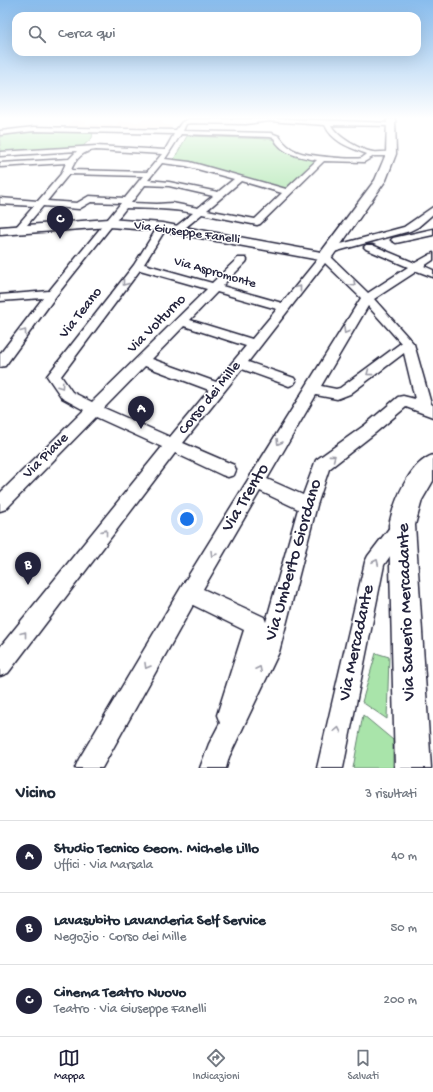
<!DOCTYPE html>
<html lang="it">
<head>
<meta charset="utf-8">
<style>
	body { margin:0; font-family:"Gochi Hand",sans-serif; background:#f2f2f3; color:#1f2937 }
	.you { position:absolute; left:187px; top:519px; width:14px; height:14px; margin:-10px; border:3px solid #fff; border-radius:50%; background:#1a73e8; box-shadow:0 0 0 6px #1a73e833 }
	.badge { display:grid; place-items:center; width:26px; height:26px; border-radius:50%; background:#22223b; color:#fff; font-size:13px; font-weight:700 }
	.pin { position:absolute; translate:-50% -33px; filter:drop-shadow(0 1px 2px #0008) }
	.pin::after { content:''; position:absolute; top:21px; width:14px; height:12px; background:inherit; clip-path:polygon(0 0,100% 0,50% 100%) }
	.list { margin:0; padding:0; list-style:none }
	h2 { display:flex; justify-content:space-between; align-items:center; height:52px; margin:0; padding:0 16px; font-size:17px }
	h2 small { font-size:13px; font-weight:400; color:#747a83 }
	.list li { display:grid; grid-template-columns:26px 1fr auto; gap:12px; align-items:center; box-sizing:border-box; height:72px; padding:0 16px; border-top:1px solid #e0e1e3 }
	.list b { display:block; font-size:15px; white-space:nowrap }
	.list p { margin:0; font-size:13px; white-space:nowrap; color:#747a83 }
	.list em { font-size:13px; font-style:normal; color:#747a83 }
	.icon { flex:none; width:22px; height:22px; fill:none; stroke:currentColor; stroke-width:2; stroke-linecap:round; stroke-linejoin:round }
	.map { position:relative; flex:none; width:433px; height:768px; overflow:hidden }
	.search { position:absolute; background:#fff; box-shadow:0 4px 16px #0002; left:12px; right:12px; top:12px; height:44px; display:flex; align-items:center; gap:10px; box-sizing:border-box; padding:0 14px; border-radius:12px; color:#747a83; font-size:15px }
	.sheet { height:268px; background:#fff }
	nav { display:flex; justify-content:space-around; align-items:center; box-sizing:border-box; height:56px; border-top:1px solid #e0e1e3; background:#fff; font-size:11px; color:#747a83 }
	nav a { display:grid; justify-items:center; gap:2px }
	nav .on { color:#22223b }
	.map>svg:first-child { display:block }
	.built { fill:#feeee6 }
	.green { fill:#a9e4aa; stroke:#668372 }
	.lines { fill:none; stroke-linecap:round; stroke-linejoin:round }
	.street-casing { stroke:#22223b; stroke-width:3 }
	.secondary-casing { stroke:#22223b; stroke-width:3 }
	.street { fill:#fff; fill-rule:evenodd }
	.secondary { fill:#fff; fill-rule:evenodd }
	.oneway { stroke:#9c9ca7 }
	.labels { text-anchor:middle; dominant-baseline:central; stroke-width:3; stroke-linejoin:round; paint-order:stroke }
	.far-street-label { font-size:13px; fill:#22223b; stroke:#fff }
	.street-label { font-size:15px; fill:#22223b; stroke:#fff }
	.near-street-label { font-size:18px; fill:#22223b; stroke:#fff }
</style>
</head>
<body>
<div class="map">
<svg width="433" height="768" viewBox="0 0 433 768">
	<rect width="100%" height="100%" fill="#fff"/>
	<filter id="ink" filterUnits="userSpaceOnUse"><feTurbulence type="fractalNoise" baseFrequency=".025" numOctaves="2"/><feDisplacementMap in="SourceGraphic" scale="8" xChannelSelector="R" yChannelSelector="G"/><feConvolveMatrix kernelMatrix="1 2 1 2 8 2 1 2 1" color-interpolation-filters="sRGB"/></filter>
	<g filter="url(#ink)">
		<polygon class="built" points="143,119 172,119 164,119 162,124 172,126 170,130 65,128 73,120 87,121 85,124 117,125 119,121 138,122"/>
		<g class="green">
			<polygon points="36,131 93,132 92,138 82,147 0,154 0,136"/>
			<polygon points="187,136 271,139 274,140 276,144 284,147 295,157 322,159 288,192 187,164 174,159"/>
			<polygon points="376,653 389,657 387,719 362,702"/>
			<polygon points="363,715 393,740 393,768 353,768"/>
		</g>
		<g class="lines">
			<g class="street-casing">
				<g id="street">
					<path d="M189 119H292L392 123 394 124V126L331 125C337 137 360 150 373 152 380 153 389 150 395 154L391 156H374L364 162 324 161 260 224 257 225 202 214 180 232 177 233 172 230 174 228 193 213C171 208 149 209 126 208L56 296 5 366 0 367V354L43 298 0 301V295L49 291 121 203 91 202 79 209 43 206 22 231H16L14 229 16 227 34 206 0 204V198L38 201 61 174 66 163 0 167V163L69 159 77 151 0 156V152L96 146 165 150 174 134 34 131 0 135V131L34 127 176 130 182 122ZM269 121 325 125C332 142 351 148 367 154 366 155 363 157 362 158 352 160 308 156 298 152 290 149 283 142 279 136L271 133 183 131 186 124 190 123 246 124ZM181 134 270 137 274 138C282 155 301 157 317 160L286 189 190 162 165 159ZM96 150 162 154 147 172 71 170C76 158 83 151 96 150ZM162 163 186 166 234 179 218 192 169 182 148 180ZM69 174 143 176 125 198 89 196 77 203 47 201ZM241 181 282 193 255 219 207 210ZM145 185 169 186 213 196 198 208 172 203 157 204 131 203Z"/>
					<polygon points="433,207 433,214 418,227 410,231 330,253 325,250 326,248 404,227"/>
					<path d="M162 224 167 227 144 264 212 283 238 258H246L247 260 246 262 222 286 282 303 321 255H329L368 293 408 267 366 249 364 247 366 245H372L415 263 433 253V260L424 266 433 270V277L417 271 374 299 414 344 431 404 433 405V417L406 407 375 433 329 469 317 505 279 652 229 757 226 768H200L209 744 220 723 217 715 244 630 193 605 102 768H75L79 759 182 586 361 298 325 263 248 362 294 378 296 381 294 384 289 386 284 384 242 369 183 443 234 465 236 470 234 475 228 477 222 475 175 453 8 673 0 676V647L162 447 96 417 6 509 0 511V493L84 410 62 398 47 376 134 265 159 225ZM140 270 207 289 92 402 72 392 61 376ZM217 292 277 309 252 339 190 320ZM368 306 401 343 340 388 336 389 321 386ZM184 326 246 346 216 382 152 359ZM404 353 415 399 403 396 398 397 365 425 316 460 303 495 267 479 316 395 337 399 350 394ZM145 366 209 390 170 437 104 408ZM260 491 298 509 266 622 264 617 203 589Z"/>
					<polygon points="433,229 433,235 396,243 391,240 393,238"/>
					<polygon points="400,520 406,522 409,528 384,565 343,768 317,768 365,562 368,556 394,522"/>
				</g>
			</g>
			<g class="secondary-casing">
				<g id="secondary">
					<polygon points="387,119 395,119 396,154 386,180 330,260 325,261 162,231 109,227 0,235 0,227 109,219 162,223 321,252 375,180 386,154"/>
					<path d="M433 455V481L422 500 415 525 431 768H395L389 525C394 502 409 463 433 455Z"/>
				</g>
			</g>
			<use href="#street" class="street"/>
			<use href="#secondary" class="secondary"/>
		</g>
		<defs><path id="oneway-chevron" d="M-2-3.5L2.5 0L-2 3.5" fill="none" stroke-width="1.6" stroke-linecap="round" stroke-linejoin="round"/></defs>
		<g class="oneway">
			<use href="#oneway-chevron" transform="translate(125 283) rotate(128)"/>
			<use href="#oneway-chevron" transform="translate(353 284) rotate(44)"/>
			<use href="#oneway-chevron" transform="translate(299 288) rotate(-51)"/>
			<use href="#oneway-chevron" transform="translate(346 331) rotate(121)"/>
			<use href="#oneway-chevron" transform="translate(24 332) rotate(-53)"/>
			<use href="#oneway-chevron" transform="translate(369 373) rotate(143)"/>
			<use href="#oneway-chevron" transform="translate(61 386) rotate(57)"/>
			<use href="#oneway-chevron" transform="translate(279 442) rotate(121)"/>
			<use href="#oneway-chevron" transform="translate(333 457) rotate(-37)"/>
			<use href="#oneway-chevron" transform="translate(105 532) rotate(-52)"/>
			<use href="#oneway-chevron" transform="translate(213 554) rotate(121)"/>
			<use href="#oneway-chevron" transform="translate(376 562) rotate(-65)"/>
			<use href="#oneway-chevron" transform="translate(24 634) rotate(-52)"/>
			<use href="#oneway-chevron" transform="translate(147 666) rotate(120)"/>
			<use href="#oneway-chevron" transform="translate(259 669) rotate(-64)"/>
			<use href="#oneway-chevron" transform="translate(338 730) rotate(-78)"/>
		</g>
	</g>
	<linearGradient id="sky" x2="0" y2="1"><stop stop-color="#88bced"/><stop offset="0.52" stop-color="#fff"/><stop offset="1" stop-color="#fff" stop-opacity="0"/></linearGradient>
	<rect width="433" height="227" fill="url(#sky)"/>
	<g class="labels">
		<g class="far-street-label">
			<text transform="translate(187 233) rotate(8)">Via Giuseppe Fanelli</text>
			<text transform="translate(215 273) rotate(16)">Via Aspromonte</text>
		</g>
		<g class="street-label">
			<text transform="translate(81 313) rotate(-52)">Via Teano</text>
			<text transform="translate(157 324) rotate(-45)">Via Volturno</text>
			<text transform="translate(210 398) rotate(-51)">Corso dei Mille</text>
			<text transform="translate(46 456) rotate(-45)">Via Piave</text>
		</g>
		<g class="near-street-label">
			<text transform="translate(246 498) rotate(-59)">Via Trento</text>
			<text transform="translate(294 560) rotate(-74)">Via Umberto Giordano</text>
			<text transform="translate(407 612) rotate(-92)">Via Saverio Mercadante</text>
			<text transform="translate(357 643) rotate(-78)">Via Mercadante</text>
		</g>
	</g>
</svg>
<div class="you"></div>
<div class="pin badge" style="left:141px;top:429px">A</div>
<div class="pin badge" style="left:28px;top:585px">B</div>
<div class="pin badge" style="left:60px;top:239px">C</div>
<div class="search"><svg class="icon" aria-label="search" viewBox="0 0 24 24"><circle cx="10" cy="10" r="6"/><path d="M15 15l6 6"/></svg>Cerca qui</div>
</div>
<section class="sheet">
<h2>Vicino<small>3 risultati</small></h2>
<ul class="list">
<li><span class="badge">A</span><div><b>Studio Tecnico Geom. Michele Lillo</b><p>Uffici · Via Marsala</p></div><em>40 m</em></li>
<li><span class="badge">B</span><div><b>Lavasubito Lavanderia Self Service</b><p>Negozio · Corso dei Mille</p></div><em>50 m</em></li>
<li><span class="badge">C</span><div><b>Cinema Teatro Nuovo</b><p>Teatro · Via Giuseppe Fanelli</p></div><em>200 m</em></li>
</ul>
</section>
<nav>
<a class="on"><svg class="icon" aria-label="map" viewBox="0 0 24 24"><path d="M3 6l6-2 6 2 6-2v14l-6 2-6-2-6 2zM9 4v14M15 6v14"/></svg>Mappa</a>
<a><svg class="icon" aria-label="directions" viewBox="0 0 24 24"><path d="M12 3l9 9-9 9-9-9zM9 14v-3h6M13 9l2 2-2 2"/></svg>Indicazioni</a>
<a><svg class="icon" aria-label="saved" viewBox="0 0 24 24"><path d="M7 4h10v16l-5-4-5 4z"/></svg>Salvati</a>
</nav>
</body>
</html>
